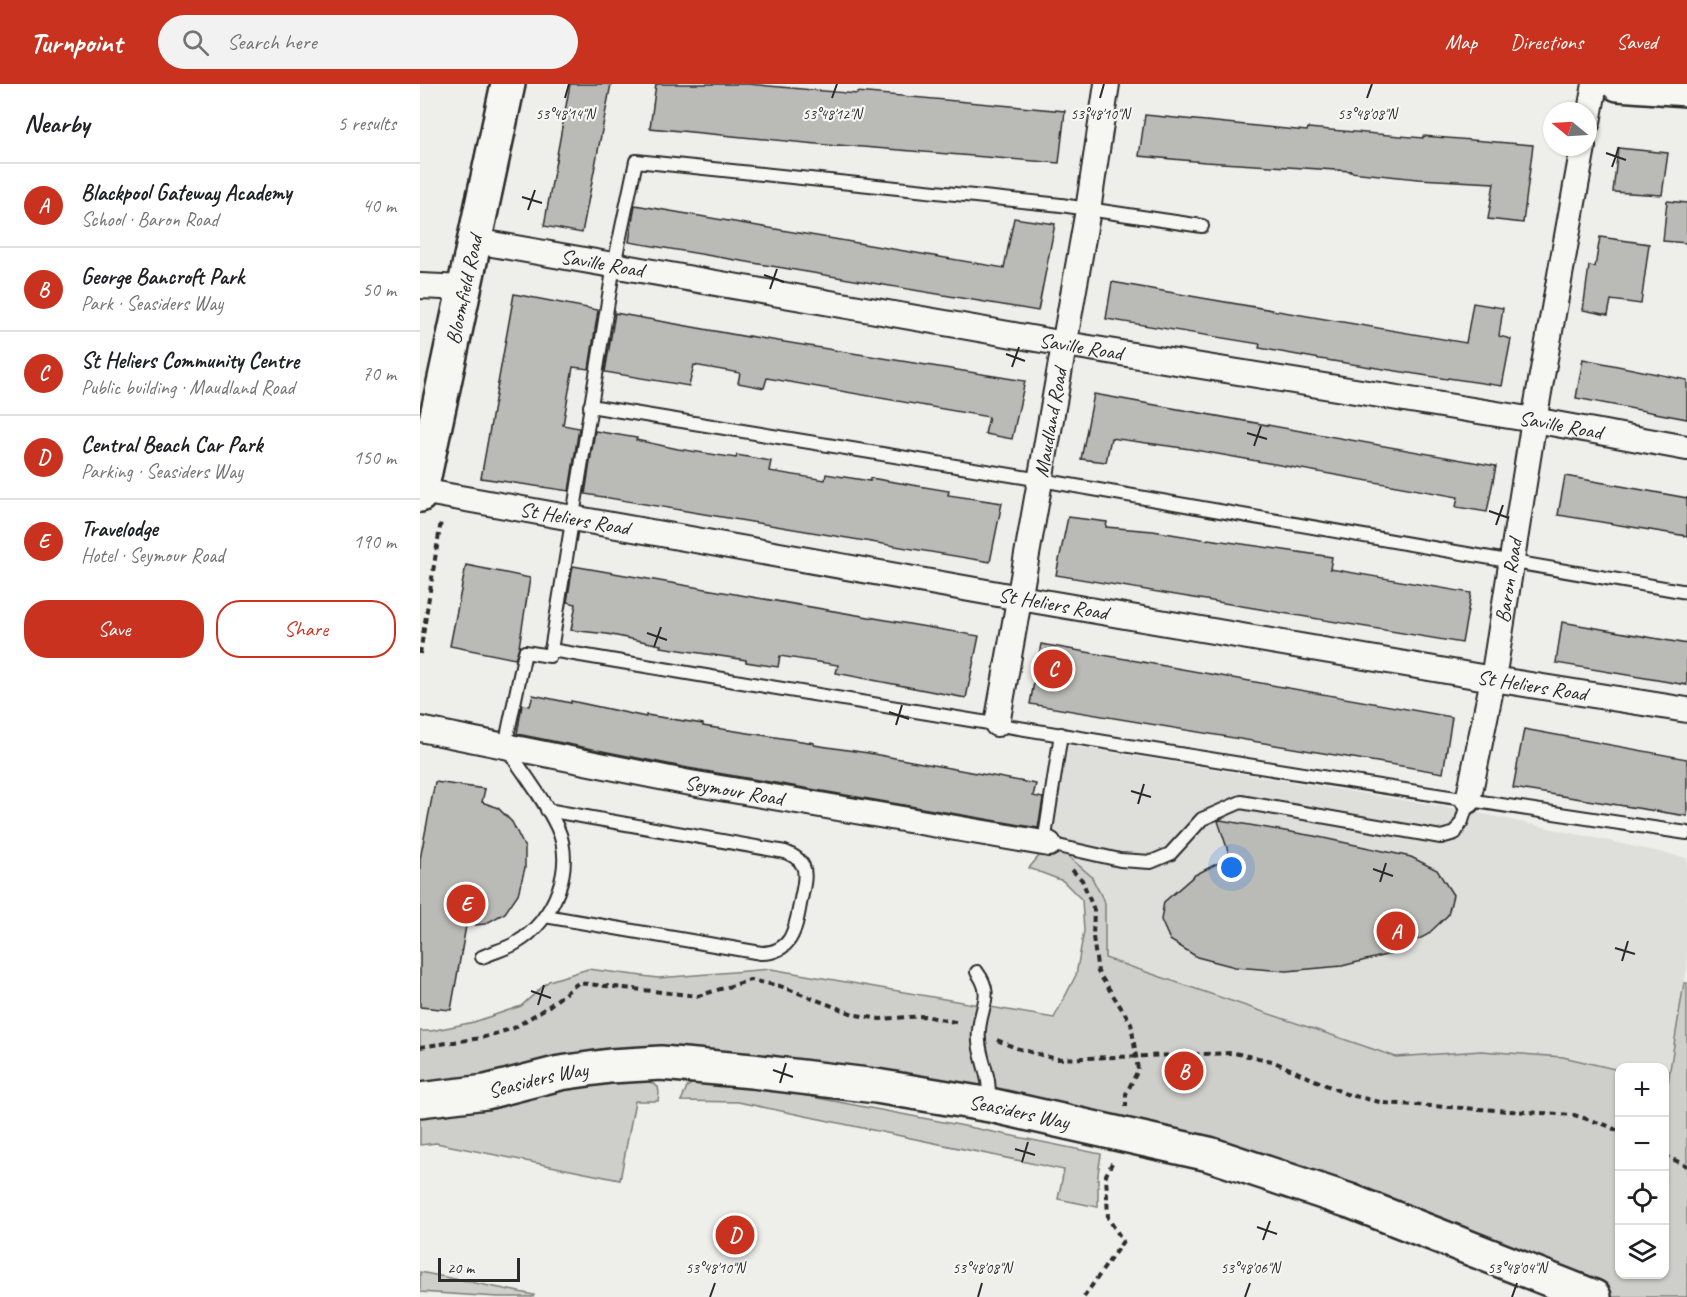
<!DOCTYPE html>
<html lang="en">
<head>
<meta charset="utf-8">
<style>
	body { margin:0; font-family:Caveat,sans-serif; background:#f2f2f2; color:#202124 }
	.controls { position:absolute; right:18px; bottom:18px; display:grid; overflow:hidden; border-radius:12px; box-shadow:0 2px 4px #0004 }
	.controls button { width:54px; height:54px; display:grid; place-items:center; padding:0; border:0; border-bottom:2px solid #e0e0e0; background:#fff; color:#202124; font:30px sans-serif }
	.compass { position:absolute; left:1123px; top:18px; width:54px; height:54px; border-radius:50%; background:#fff; box-shadow:0 2px 4px #0004; rotate:288deg }
	.scale { position:absolute; left:18px; bottom:15px; width:82px; box-sizing:border-box; padding-left:6px; border:3px solid #2b2b2b; border-top:0; font-size:16px; line-height:21px; white-space:nowrap; color:#2b2b2b; -webkit-text-stroke:4px #f6f6f2; paint-order:stroke }
	.you { position:absolute; left:812px; top:784px; width:21px; height:21px; margin:-15px; border:4px solid #fff; border-radius:50%; background:#1a73e8; box-shadow:0 0 0 9px #1a73e833 }
	.badge { display:grid; place-items:center; width:39px; height:39px; border-radius:50%; background:#c8321e; color:#fff; font-size:20px; font-weight:700 }
	.pin { position:absolute; translate:-50% -50%; border:3px solid #fff; box-shadow:0 2px 6px #0006 }
	.list { margin:0; padding:0; list-style:none }
	h2 { display:flex; justify-content:space-between; align-items:center; height:78px; margin:0; padding:0 24px; font-size:26px }
	h2 small { font-size:20px; font-weight:400; color:#757577 }
	.list li { display:grid; grid-template-columns:39px 1fr auto; gap:18px; align-items:center; box-sizing:border-box; height:84px; padding:0 24px; border-top:2px solid #e0e0e0 }
	.list b { display:block; font-size:22px; white-space:nowrap }
	.list p { margin:0; font-size:20px; white-space:nowrap; color:#757577 }
	.list em { font-size:20px; font-style:normal; color:#757577 }
	.actions { display:flex; gap:12px; padding:18px 24px }
	.actions a { flex:1; padding:14px 0; border:2px solid #c8321e; border-radius:24px; text-align:center; font-size:21px; color:#c8321e }
	.actions .main { background:#c8321e; color:#fff }
	.icon { flex:none; width:33px; height:33px; fill:none; stroke:currentColor; stroke-width:2; stroke-linecap:round; stroke-linejoin:round }
	.map { position:relative; flex:none; width:1267px; height:1213px; overflow:hidden }
	header { display:flex; align-items:center; gap:36px; box-sizing:border-box; height:84px; padding:0 30px; background:#c8321e; color:#fff }
	header strong { font-size:28px }
	nav { display:flex; gap:33px; margin-inline-start:auto; font-size:21px }
	.search { width:420px; height:54px; background:#f2f2f2; display:flex; align-items:center; gap:15px; box-sizing:border-box; padding:0 21px; border-radius:33px; color:#757577; font-size:22px }
	main { display:flex }
	aside { flex:1; background:#fff }
	.map>svg:first-child { display:block }
	.built { fill:#dededb }
	.green { fill:#cececa; stroke:#7c7c7a; stroke-width:1.5 }
	.building { fill:#babab7; stroke:#2b2b2b; stroke-width:1.5 }
	.lines { fill:none; stroke-linecap:round; stroke-linejoin:round }
	.lane-casing { stroke:#2b2b2b; stroke-width:16 }
	.street-casing { stroke:#2b2b2b; stroke-width:28 }
	.secondary-casing { stroke:#2b2b2b; stroke-width:38 }
	.primary-casing { stroke:#2b2b2b; stroke-width:38 }
	.path { stroke:#2b2b2b; stroke-width:4; stroke-dasharray:6 4.5; stroke-linecap:butt }
	.lane { stroke:#f6f6f2; stroke-width:12 }
	.street { stroke:#f6f6f2; stroke-width:24 }
	.secondary { stroke:#f6f6f2; stroke-width:33 }
	.primary { stroke:#f6f6f2; stroke-width:33 }
	.ticks { fill:none; stroke:#2b2b2b; stroke-width:2 }
	.labels { text-anchor:middle; dominant-baseline:central; stroke-width:4.5; stroke-linejoin:round; paint-order:stroke }
	.street-label { font-size:21px; fill:#2b2b2b; stroke:#f6f6f2 }
	.ticks-label { font-size:15px; text-anchor:middle; fill:#2b2b2b; stroke:#f6f6f2; stroke-width:4.5; stroke-linejoin:round; paint-order:stroke }
</style>
</head>
<body>
<header>
<strong>Turnpoint</strong>
<div class="search"><svg class="icon" aria-label="search" viewBox="0 0 24 24"><circle cx="10" cy="10" r="6"/><path d="M15 15l6 6"/></svg>Search here</div>
<nav><a>Map</a><a>Directions</a><a>Saved</a></nav>
</header>
<main>
<aside>
<h2>Nearby<small>5 results</small></h2>
<ul class="list">
<li><span class="badge">A</span><div><b>Blackpool Gateway Academy</b><p>School · Baron Road</p></div><em>40 m</em></li>
<li><span class="badge">B</span><div><b>George Bancroft Park</b><p>Park · Seasiders Way</p></div><em>50 m</em></li>
<li><span class="badge">C</span><div><b>St Heliers Community Centre</b><p>Public building · Maudland Road</p></div><em>70 m</em></li>
<li><span class="badge">D</span><div><b>Central Beach Car Park</b><p>Parking · Seasiders Way</p></div><em>150 m</em></li>
<li><span class="badge">E</span><div><b>Travelodge</b><p>Hotel · Seymour Road</p></div><em>190 m</em></li>
</ul>
<div class="actions"><a class="main">Save</a><a>Share</a></div>
</aside>
<div class="map">
<svg width="1267" height="1213" viewBox="0 0 1267 1213">
	<rect width="100%" height="100%" fill="#eeeeea"/>
	<filter id="ink" filterUnits="userSpaceOnUse"><feTurbulence type="fractalNoise" baseFrequency=".0167" numOctaves="2"/><feDisplacementMap in="SourceGraphic" scale="12" xChannelSelector="R" yChannelSelector="G"/><feConvolveMatrix kernelMatrix="1 2 1 2 8 2 1 2 1" color-interpolation-filters="sRGB"/></filter>
	<g filter="url(#ink)">
		<polygon class="built" points="646,661 1050,727 1267,774 1267,884 1248,998 1245,998 1244,984 1200,984 1199,986 1143,973 1061,967 976,973 685,874 685,819 671,792 629,760"/>
		<g class="green">
			<polygon points="629,760 636,762 671,792 685,819 685,874 976,973 1061,967 1143,973 1199,986 1200,1190 1244,1190 1245,998 1248,998 1264,899 1267,899 1267,1213 1174,1213 789,1070 241,979 0,1016 0,947 11,947 54,938 101,922 129,897 168,885 238,894 351,885 634,934 656,891 664,847 662,816 643,797 609,784"/>
			<path d="M227 996 238 1003 239 1009 238 1017H215L200 1096 16 1059 0 1061V1033C50 1030 92 1015 140 1005 169 1000 198 998 227 996Z"/>
			<polygon points="274,998 340,1003 539,1041 681,1070 678,1090 678,1123 638,1115 644,1086 318,1018 261,1017 267,1003"/>
			<polygon points="0,1188 114,1211 113,1213 78,1213 0,1208"/>
		</g>
		<g class="building">
			<polygon points="150,0 191,0 162,149 124,142"/>
			<polygon points="236,0 328,0 437,10 437,8 645,27 639,79 418,61 417,62 230,44"/>
			<polygon points="725,31 887,47 888,44 1003,54 1003,52 1113,61 1103,139 1068,135 1074,99 998,95 930,88 931,87 785,78 719,72"/>
			<polygon points="1198,64 1248,69 1242,111 1193,108"/>
			<polygon points="1247,117 1267,119 1267,159 1243,157"/>
			<polygon points="215,121 584,184 594,134 635,140 618,227 209,158"/>
			<polygon points="1180,153 1229,160 1221,220 1191,216 1188,231 1163,226 1169,182 1175,183"/>
			<polygon points="692,198 782,214 1046,259 1053,219 1083,224 1079,252 1091,255 1082,302 1028,294 1027,295 900,275 839,264 840,260 686,235"/>
			<polygon points="94,210 178,226 169,285 153,283 143,341 159,344 149,407 61,394"/>
			<polygon points="195,229 328,253 328,252 605,297 592,355 565,350 569,333 347,294 344,304 318,299 320,289 274,281 269,302 185,288"/>
			<polygon points="1163,275 1267,296 1267,335 1156,314"/>
			<polygon points="674,310 1076,382 1067,428 1036,423 1038,413 770,365 691,354 686,378 661,375"/>
			<polygon points="175,347 217,354 216,356 258,365 316,374 317,371 351,377 349,387 405,396 406,390 450,397 450,394 529,407 528,411 582,419 570,478 165,410"/>
			<polygon points="1145,392 1267,414 1267,452 1138,431"/>
			<polygon points="648,433 687,438 686,443 733,447 787,456 788,455 912,473 910,485 1051,509 1042,559 636,491"/>
			<polygon points="46,481 110,494 99,563 95,575 30,562"/>
			<polygon points="153,482 559,552 546,614 416,589 418,581 360,572 358,583 326,578 326,576 240,563 241,561 187,550 151,546 156,520 147,518"/>
			<polygon points="1142,538 1267,560 1267,601 1136,579"/>
			<polygon points="621,560 1032,633 1023,689 610,620"/>
			<polygon points="113,611 151,619 151,617 226,633 226,631 283,640 283,642 394,659 394,661 448,669 616,700 613,712 623,714 618,744 268,684 97,650 102,621 110,622"/>
			<polygon points="1104,645 1267,675 1267,732 1093,704"/>
			<polygon points="15,698 65,705 62,718 78,724 92,738 105,764 105,784 98,810 85,829 65,840 46,842 31,926 0,923 0,775"/>
			<polygon points="800,736 894,752 991,773 1017,786 1033,811 1028,831 1007,851 970,870 922,882 867,887 815,883 777,873 750,856 741,836 744,818 775,791 810,773 798,737"/>
		</g>
		<g class="lines">
			<g class="lane-casing">
				<g id="lane">
					<path d="M782 142 641 121 216 77 194 181 131 566C509 630 888 693 1267 749"/>
					<polyline points="170,322 621,396 1267,508"/>
					<polyline points="624,759 641,650"/>
					<polyline points="629,760 700,776 731,778 750,770 782,735 821,718 1021,753 1035,749 1042,737 1048,717"/>
					<path d="M125 832 341 869C374 869 376 841 381 815 383 805 387 791 383 782 379 774 372 771 365 768L127 726"/>
					<path d="M62 873C73 868 86 865 96 859 134 837 156 783 137 743 123 714 103 688 85 662L105 568 130 572 131 566"/>
					<path d="M557 888C574 911 561 921 559 946 557 964 565 980 568 997 569 1005 569 1013 570 1020"/>
				</g>
			</g>
			<g class="street-casing">
				<g id="street">
					<polyline points="1168,38 1175,0"/>
					<path id="s1" d="M55 157 645 260 1114 336 1267 364"/>
					<polyline points="0,202 45,204"/>
					<path id="s2" d="M1 407 600 514 1073 595 1267 626"/>
					<path id="s3" d="M577 640 668 126 687 0"/>
					<path id="s4" d="M0 645 265 698 629 760"/>
					<path id="s5" d="M1048 717 1073 595 1114 336 1163 63"/>
				</g>
			</g>
			<g class="secondary-casing">
				<g id="secondary">
					<path id="s6" d="M0 411 88 0"/>
					<path id="s7" d="M0 1016 66 1008 140 989 190 982 241 979 332 987 456 1002 570 1021 789 1070 930 1117 1174 1213"/>
				</g>
			</g>
			<g class="primary-casing">
				<polyline id="primary" points="1198,0 1267,5"/>
			</g>
			<g class="path">
				<polyline points="0,570 21,437"/>
				<polyline points="652,786 662,796 674,826 673,853 678,888 711,939 718,986 706,1010 706,1023"/>
				<polyline points="577,956 596,964 636,975 814,969 852,977 926,1010 964,1019 1154,1031 1186,1041 1200,1048"/>
				<polyline points="0,963 61,954 94,944 129,922 158,899 278,912 330,896 360,902 436,931 460,935 504,932 540,939"/>
				<polyline points="1244,1071 1267,1082"/>
				<polyline points="664,1213 703,1157 688,1134 686,1091 692,1079"/>
			</g>
			<use href="#lane" class="lane"/>
			<use href="#street" class="street"/>
			<use href="#secondary" class="secondary"/>
			<use href="#primary" class="primary"/>
		</g>
	</g>
	<path class="ticks" d="M145 14 149 0M412 14 417 0M680 14 684 0M947 14 952 0M1186 69 1206 76M1192 83 1199 63M102 113 122 119M108 126 115 106M344 191 364 198M350 205 357 185M586 270 605 277M592 283 599 263M827 349 847 355M834 362 841 342M1069 427 1089 434M1076 441 1083 421M227 549 247 556M234 563 241 543M469 628 489 635M476 641 482 621M711 707 731 713M718 720 724 700M953 785 973 792M960 798 966 779M1195 864 1215 870M1202 877 1208 857M111 907 131 914M118 921 124 901M353 986 373 993M360 999 366 979M595 1065 615 1071M602 1078 608 1058M837 1143 857 1150M843 1156 850 1137M290 1213 295 1199M558 1213 562 1199M825 1213 830 1199M1092 1213 1097 1199"/>
	<g class="labels">
		<g class="street-label">
			<text stroke="none"><textPath href="#s1" startOffset="129">Saville Road</textPath></text>
			<text stroke="none"><textPath href="#s6" startOffset="210">Bloomfield Road</textPath></text>
			<text stroke="none"><textPath href="#s1" startOffset="615">Saville Road</textPath></text>
			<text stroke="none"><textPath href="#s3" startOffset="306">Maudland Road</textPath></text>
			<text stroke="none"><textPath href="#s1" startOffset="1101">Saville Road</textPath></text>
			<text stroke="none"><textPath href="#s2" startOffset="156">St Heliers Road</textPath></text>
			<text stroke="none"><textPath href="#s5" startOffset="224">Baron Road</textPath></text>
			<text stroke="none"><textPath href="#s2" startOffset="642">St Heliers Road</textPath></text>
			<text stroke="none"><textPath href="#s2" startOffset="1128">St Heliers Road</textPath></text>
			<text stroke="none"><textPath href="#s4" startOffset="320">Seymour Road</textPath></text>
			<text stroke="none"><textPath href="#s7" startOffset="120">Seasiders Way</textPath></text>
			<text stroke="none"><textPath href="#s7" startOffset="606">Seasiders Way</textPath></text>
		</g>
	</g>
	<g class="ticks-label">
		<text x="145" y="35">53°48'14"N</text>
		<text x="412" y="35">53°48'12"N</text>
		<text x="680" y="35">53°48'10"N</text>
		<text x="947" y="35">53°48'08"N</text>
		<text x="830" y="1189">53°48'06"N</text>
		<text x="1097" y="1189">53°48'04"N</text>
		<text x="295" y="1189">53°48'10"N</text>
		<text x="562" y="1189">53°48'08"N</text>
	</g>
</svg>
<div class="controls">
<button>+</button>
<button>−</button>
<button><svg class="icon" aria-label="locate" viewBox="0 0 24 24"><circle cx="12" cy="12" r="6"/><path d="M12 2v4M12 18v4M2 12h4M18 12h4"/></svg></button>
<button><svg class="icon" aria-label="layers" viewBox="0 0 24 24"><path d="M12 4l9 5-9 5-9-5zM3 14l9 5 9-5"/></svg></button>
</div>
<svg class="compass" viewBox="-18 -18 36 36"><path d="M0-13l5 13h-10z" fill="#e53935"/><path d="M0 13l5-13h-10z" fill="#757577"/></svg>
<div class="scale">20 m</div>
<div class="you"></div>
<div class="pin badge" style="left:976px;top:847px">A</div>
<div class="pin badge" style="left:764px;top:987px">B</div>
<div class="pin badge" style="left:633px;top:585px">C</div>
<div class="pin badge" style="left:315px;top:1151px">D</div>
<div class="pin badge" style="left:46px;top:820px">E</div>
</div>
</main>
</body>
</html>
